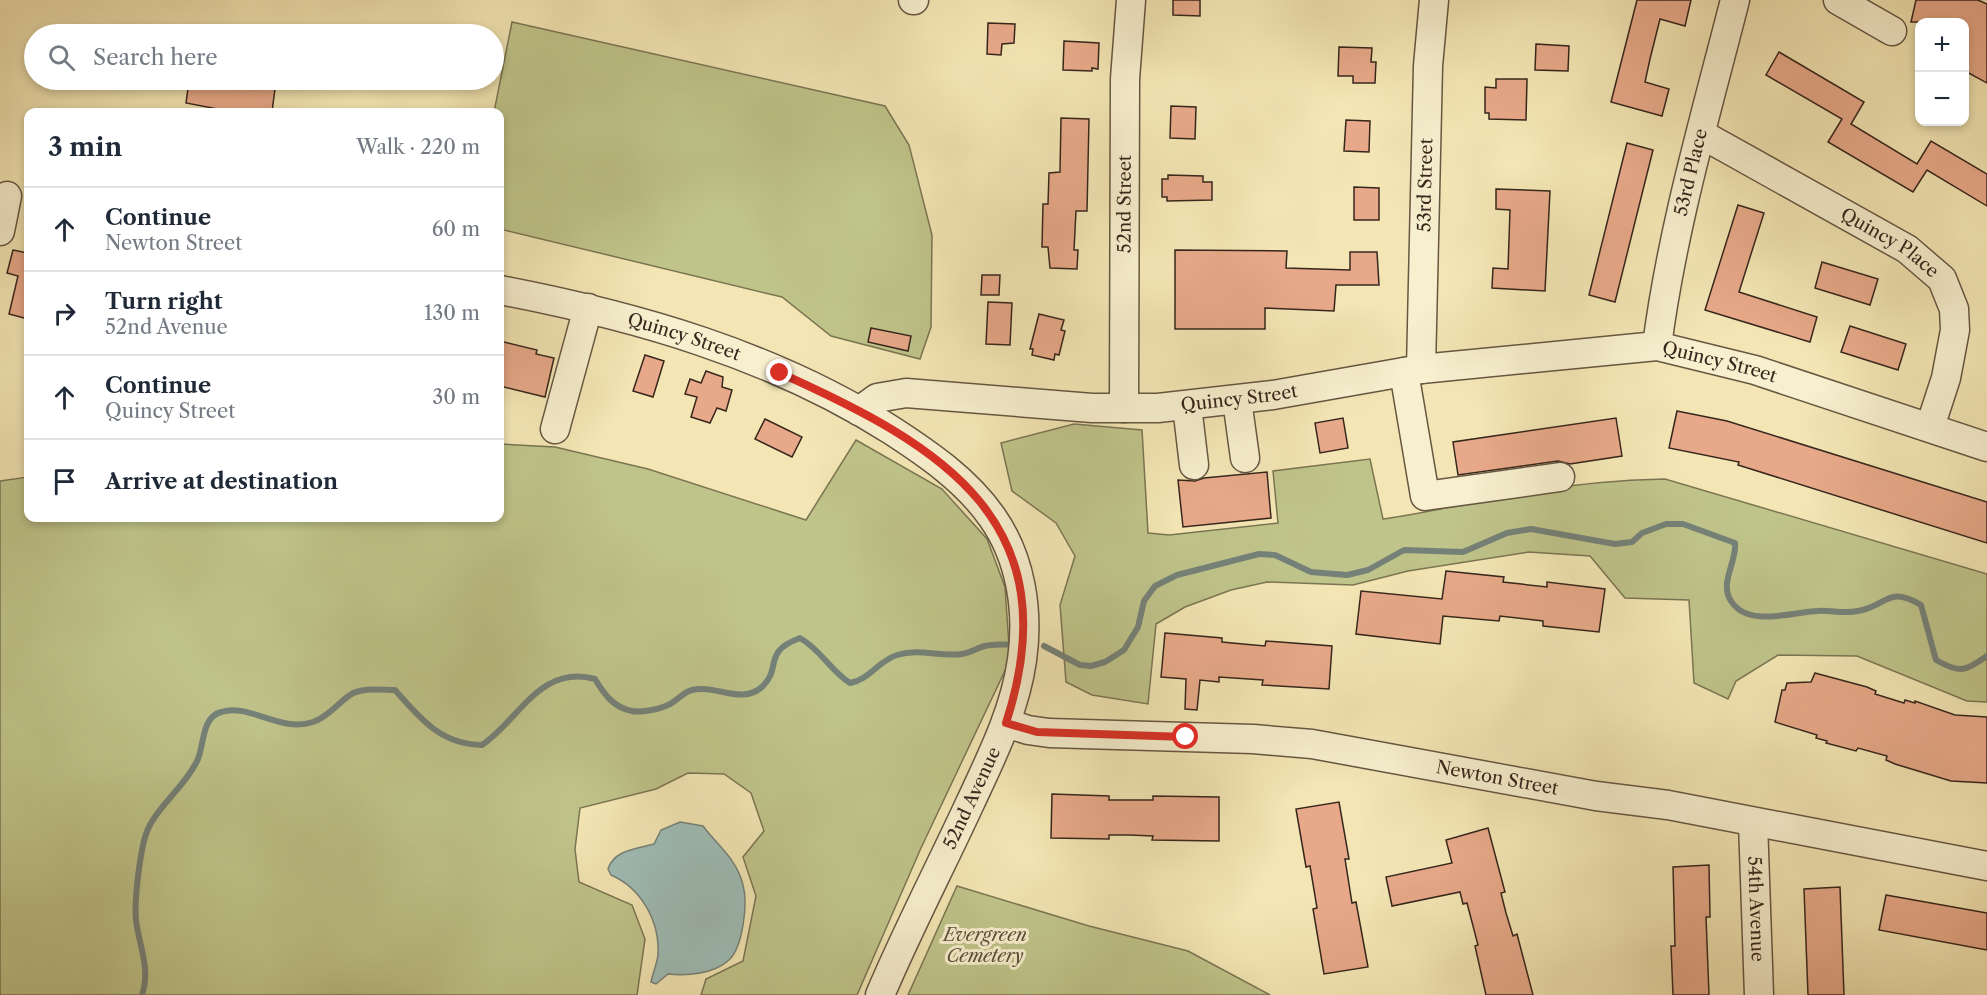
<!DOCTYPE html>
<html lang="en">
<head>
<meta charset="utf-8">
<style>
	body { margin:0; font-family:"Libre Caslon Text",serif; background:#f6f6f7; color:#1f2937 }
	.controls { position:absolute; right:18px; top:18px; display:grid; overflow:hidden; border-radius:12px; box-shadow:0 3px 9px #0003 }
	.controls button { width:54px; height:54px; display:grid; place-items:center; padding:0; border:0; border-bottom:2px solid #e0e1e3; background:#fff; color:#1f2937; font:30px sans-serif }
	.stop { position:absolute; width:18px; height:18px; margin:-14px; border:4px solid #d93025; border-radius:50%; background:#fff }
	.stop.end { background:#d93025; border-color:#fff; box-shadow:0 2px 6px #0008 }
	.list { margin:0; padding:0; list-style:none }
	h2 { display:flex; justify-content:space-between; align-items:center; height:78px; margin:0; padding:0 24px; font-size:26px }
	h2 small { font-size:20px; font-weight:400; color:#747a83 }
	.list li { display:grid; grid-template-columns:39px 1fr auto; gap:18px; align-items:center; box-sizing:border-box; height:84px; padding:0 24px; border-top:2px solid #e0e1e3 }
	.list b { display:block; font-size:22px; white-space:nowrap }
	.list p { margin:0; font-size:20px; white-space:nowrap; color:#747a83 }
	.list em { font-size:20px; font-style:normal; color:#747a83 }
	.icon { flex:none; width:33px; height:33px; fill:none; stroke:currentColor; stroke-width:2; stroke-linecap:round; stroke-linejoin:round }
	.map { position:relative; flex:none; width:1987px; height:995px; overflow:hidden }
	.search { position:absolute; background:#fff; box-shadow:0 3px 9px #0003; left:24px; top:24px; width:480px; height:66px; display:flex; align-items:center; gap:15px; box-sizing:border-box; padding:0 21px; border-radius:33px; color:#747a83; font-size:22px }
	.panel { position:absolute; background:#fff; box-shadow:0 3px 9px #0003; left:24px; top:108px; width:480px; height:414px; border-radius:12px }
	.map>svg:first-child { display:block }
	.green { fill:#bfc48a; stroke:#7b7553; stroke-width:1.5 }
	.water { fill:#9ebdb6; stroke:#758178; stroke-width:1.5 }
	.lines { fill:none; stroke-linecap:round; stroke-linejoin:round }
	.stream { stroke:#758178; stroke-width:6 }
	.building { fill:#e7a989; stroke:#37261c; stroke-width:1.5 }
	.minor-casing { stroke:#665642; stroke-width:31 }
	.minor { stroke:#f7efce; stroke-width:28 }
	.route { stroke:#d93025; stroke-width:8 }
	.labels { text-anchor:middle; dominant-baseline:central; stroke-width:6; stroke-linejoin:round; paint-order:stroke }
	.street-label { font-size:18px; fill:#37261c; stroke:#f7efce }
	.park-label { font-size:18px; font-style:italic; fill:#594e38; stroke:#f7efce }
</style>
</head>
<body>
<div class="map">
<svg width="1987" height="995" viewBox="0 0 1987 995">
	<rect width="100%" height="100%" fill="#f3e6b4"/>
	<filter id="stains"><feTurbulence type="fractalNoise" baseFrequency=".00333" numOctaves="4"/><feColorMatrix values="0 0 0 0 .2 0 0 0 0 .09 0 0 0 0 .02 0 0 0 .5 -.17"/></filter>
	<radialGradient id="worn" r=".72"><stop offset=".6" stop-color="#630" stop-opacity="0"/><stop offset="1" stop-color="#630" stop-opacity=".3"/></radialGradient>
	<g class="green">
		<polygon points="512,22 885,106 909,145 932,235 931,327 920,359 831,336 782,297 500,229 500,112 494,112"/>
		<path d="M1074 424 1142 430 1148 533 1169 535 1278 523 1273 471 1370 459 1383 519C1429 513 1473 501 1519 493 1567 485 1617 480 1665 479L1987 574V702L1967 701 1857 656 1778 655 1736 681 1728 699 1694 683 1689 600 1625 598 1590 556 1529 552 1408 571 1353 585 1267 582 1231 590 1185 607 1156 624 1148 704 1092 695 1066 682 1060 605 1075 556 1056 523 1012 491 1001 443Z"/>
		<polygon points="856,440 942,489 987,539 1005,587 1010,660 921,848 857,995 701,995 706,979 743,961 756,896 743,857 764,831 751,793 724,774 688,773 656,789 580,808 575,849 579,882 632,905 645,939 637,995 0,995 0,481 28,477 28,518 500,518 500,444 555,447 648,469 806,520"/>
		<polygon points="957,886 1089,926 1188,951 1270,995 908,995"/>
	</g>
	<path class="water" d="M680 822 703 826C717 845 737 859 743 885 748 903 743 947 729 960 714 974 687 976 668 974L656 984 651 982C653 973 657 963 658 955 660 921 641 888 611 875L608 869C614 850 636 849 654 844L661 830Z"/>
	<g class="lines">
		<g class="stream">
			<path d="M1044 646 1080 665 1091 666 1105 662 1124 650 1138 627 1144 601 1155 586 1177 575 1259 554 1275 555 1311 572 1347 575 1368 570 1404 550 1463 552 1507 533 1531 529 1615 544 1632 542 1642 533 1666 524H1683L1735 543C1737 562 1719 583 1731 601 1748 628 1792 612 1817 611 1831 610 1844 614 1858 611 1888 606 1887 585 1921 605L1936 660C1961 674 1964 671 1987 656"/>
			<path d="M142 995C151 969 139 946 136 920 134 901 140 852 146 834 155 808 186 786 198 759 204 744 202 717 221 712 250 703 280 733 313 722 328 717 338 703 350 695 362 687 381 690 395 690 421 719 440 744 482 745 519 720 540 664 595 679 604 694 614 708 632 711 641 713 660 709 668 705 677 701 683 692 692 690 716 684 742 706 763 686 782 667 762 652 800 638 821 650 830 670 850 683 869 680 878 661 897 655 919 648 940 657 962 654 970 653 977 648 985 646 994 644 1004 645 1013 644"/>
		</g>
	</g>
	<g class="building">
		<polygon points="1173,0 1200,0 1200,16 1173,15"/>
		<polygon points="1637,0 1691,0 1685,26 1660,19 1650,59 1645,82 1669,89 1662,116 1611,102"/>
		<polygon points="1916,0 1978,0 1987,4 1987,83 1965,71 1965,22 1911,22"/>
		<polygon points="988,23 1015,24 1014,43 1002,44 1001,55 987,54"/>
		<polygon points="1064,41 1099,43 1098,69 1092,68 1092,71 1063,70"/>
		<polygon points="1536,44 1569,46 1568,71 1535,70"/>
		<polygon points="1339,47 1372,48 1371,62 1376,62 1375,83 1353,83 1353,76 1338,76"/>
		<polygon points="1779,52 1864,102 1851,124 1917,164 1931,141 1987,174 1987,206 1927,170 1913,192 1828,142 1842,119 1766,75"/>
		<polygon points="1496,79 1527,79 1526,120 1489,119 1489,113 1485,113 1485,87 1496,88"/>
		<polygon points="217,80 276,81 272,112 233,112 186,103 189,81 216,85"/>
		<polygon points="1171,106 1196,107 1195,139 1170,138"/>
		<polygon points="1061,118 1089,119 1087,211 1076,211 1074,250 1078,250 1077,269 1050,268 1048,247 1042,247 1043,204 1048,204 1049,173 1060,172"/>
		<polygon points="1346,120 1370,121 1369,152 1344,151"/>
		<polygon points="1627,143 1653,150 1615,302 1589,295"/>
		<polygon points="1168,175 1203,176 1203,182 1212,182 1212,200 1167,201 1167,197 1162,197 1162,179 1168,179"/>
		<polygon points="1354,187 1379,188 1379,220 1354,220"/>
		<polygon points="1496,189 1550,191 1545,291 1492,288 1493,268 1508,269 1510,210 1496,209"/>
		<polygon points="1738,205 1764,213 1739,292 1817,317 1810,342 1705,310"/>
		<polygon points="13,250 28,253 28,319 9,314 18,276 7,273"/>
		<polygon points="1175,250 1287,251 1286,268 1350,270 1350,252 1377,252 1379,285 1336,285 1334,311 1265,308 1265,329 1175,329"/>
		<polygon points="1822,262 1878,279 1870,305 1815,288"/>
		<polygon points="982,275 1000,275 999,295 981,295"/>
		<polygon points="988,302 1012,303 1010,345 986,344"/>
		<polygon points="1039,314 1064,320 1061,330 1065,331 1059,355 1055,354 1054,360 1032,355 1033,349 1030,349"/>
		<polygon points="1850,326 1906,344 1898,370 1841,352"/>
		<polygon points="871,328 911,336 908,351 868,342"/>
		<polygon points="500,341 537,350 536,354 554,358 545,397 500,386"/>
		<polygon points="645,355 664,361 653,397 633,391"/>
		<polygon points="706,371 723,377 722,387 732,390 726,411 717,408 710,423 691,417 697,397 685,394 690,379 701,383"/>
		<polygon points="1677,411 1727,421 1987,502 1987,543 1738,465 1739,462 1669,448"/>
		<polygon points="1343,418 1348,448 1320,453 1315,423"/>
		<polygon points="1616,418 1622,456 1570,464 1558,461 1458,475 1453,442"/>
		<polygon points="765,419 802,437 792,457 755,439"/>
		<polygon points="1267,472 1271,518 1183,527 1178,480 1195,481 1204,478"/>
		<polygon points="1446,571 1504,577 1503,582 1547,587 1547,582 1605,589 1599,632 1543,626 1543,621 1500,616 1499,621 1443,616 1440,644 1356,634 1361,591 1442,599"/>
		<polygon points="1165,633 1222,638 1222,642 1243,644 1265,646 1266,641 1332,646 1329,689 1262,685 1263,680 1219,677 1219,682 1200,680 1197,710 1185,709 1186,679 1161,677"/>
		<polygon points="1815,673 1867,687 1876,691 1875,694 1904,703 1905,700 1915,703 1915,701 1955,715 1987,717 1987,783 1951,781 1895,764 1886,760 1887,756 1858,748 1856,751 1826,743 1827,741 1816,738 1817,735 1775,722 1782,690 1785,690 1787,683 1811,682"/>
		<polygon points="1052,794 1109,796 1109,800 1153,800 1153,796 1219,797 1219,841 1152,840 1153,836 1129,835 1109,835 1109,839 1051,838"/>
		<polygon points="1339,802 1349,859 1345,859 1352,903 1356,902 1368,967 1324,974 1313,909 1317,908 1310,866 1306,867 1296,809"/>
		<polygon points="1488,828 1505,892 1501,893 1506,913 1513,936 1517,934 1533,995 1486,995 1475,946 1478,945 1467,903 1463,904 1460,892 1392,906 1386,877 1452,863 1446,840"/>
		<polygon points="1709,865 1710,917 1706,917 1709,995 1673,995 1671,946 1675,946 1673,867"/>
		<polygon points="1840,887 1844,995 1808,995 1804,889"/>
		<polygon points="1886,895 1987,913 1987,950 1879,930"/>
	</g>
	<g class="lines">
		<g class="minor-casing">
			<g id="minor">
				<polyline points="913,0 914,0"/>
				<polyline points="1838,0 1892,31"/>
				<path id="s1" d="M1701 134 1907 249 1942 279 1954 309 1955 330 1946 378 1930 427"/>
				<polyline points="0,231 7,196"/>
				<path id="s2" d="M500 290C636 316 773 355 891 430 928 454 966 480 992 517 1021 558 1029 611 1022 660 1015 710 992 756 971 801 941 866 908 929 880 995"/>
				<path id="s3" d="M1657 346C1672 229 1706 114 1735 0"/>
				<path id="s4" d="M1421 369 1428 66 1434 0"/>
				<polyline points="1404,372 1425,496 1560,477"/>
				<polyline points="1237,400 1245,458"/>
				<polyline points="1187,406 1194,465"/>
				<path id="s5" d="M1124 408 1125 79 1131 0"/>
				<path id="s6" d="M859 411 877 398 906 393 1092 408H1158L1273 395 1421 369 1657 346 1755 370 1987 447"/>
				<polyline points="555,429 588,308"/>
				<path id="s7" d="M1006 723 1028 730 1049 733 1253 739 1312 744 1596 796 1668 805 1987 866"/>
				<path id="s8" d="M1753 822 1759 995"/>
			</g>
		</g>
		<use href="#minor" class="minor"/>
	</g>
	<g class="lines">
		<path class="route" d="M780 373C943 446 1071 522 1006 723L1037 732 1186 737"/>
	</g>
	<g class="labels">
		<g class="street-label">
			<text stroke="none"><textPath href="#s3" startOffset="177">53rd Place</textPath></text>
			<text stroke="none"><textPath href="#s4" startOffset="184">53rd Street</textPath></text>
			<text stroke="none"><textPath href="#s5" startOffset="204">52nd Street</textPath></text>
			<text stroke="none"><textPath href="#s1" startOffset="218">Quincy Place</textPath></text>
			<text stroke="none"><textPath href="#s2" startOffset="190">Quincy Street</textPath></text>
			<text stroke="none"><textPath href="#s6" startOffset="872">Quincy Street</textPath></text>
			<text stroke="none"><textPath href="#s6" startOffset="386">Quincy Street</textPath></text>
			<text stroke="none"><textPath href="#s7" startOffset="496">Newton Street</textPath></text>
			<text transform="translate(972 798) rotate(-65)">52nd Avenue</text>
			<text stroke="none"><textPath href="#s8" startOffset="87">54th Avenue</textPath></text>
		</g>
		<g class="park-label">
			<text x="985" y="935">Evergreen<tspan x="985" dy="21">Cemetery</tspan></text>
		</g>
	</g>
	<rect width="100%" height="100%" filter="url(#stains)"/>
	<rect width="100%" height="100%" fill="url(#worn)"/>
</svg>
<div class="controls">
<button>+</button>
<button>−</button>
</div>
<div class="stop" style="left:1186px;top:737px"></div>
<div class="stop end" style="left:780px;top:373px"></div>
<div class="search"><svg class="icon" aria-label="search" viewBox="0 0 24 24"><circle cx="10" cy="10" r="6"/><path d="M15 15l6 6"/></svg>Search here</div>
<section class="panel">
<h2>3 min<small>Walk · 220 m</small></h2>
<ul class="list">
<li><svg class="icon" aria-label="ahead" viewBox="0 0 24 24"><path d="M12 20V5M6 11l6-6 6 6"/></svg><div><b>Continue</b><p>Newton Street</p></div><em>60 m</em></li>
<li><svg class="icon" aria-label="right" viewBox="0 0 24 24"><path d="M7 20v-9h11M14 6l5 5-5 5"/></svg><div><b>Turn right</b><p>52nd Avenue</p></div><em>130 m</em></li>
<li><svg class="icon" aria-label="ahead" viewBox="0 0 24 24"><path d="M12 20V5M6 11l6-6 6 6"/></svg><div><b>Continue</b><p>Quincy Street</p></div><em>30 m</em></li>
<li><svg class="icon" aria-label="arrive" viewBox="0 0 24 24"><path d="M6 21V4h12l-3 4 3 4H6"/></svg><div><b>Arrive at destination</b></div></li>
</ul>
</section>
</div>
</body>
</html>
